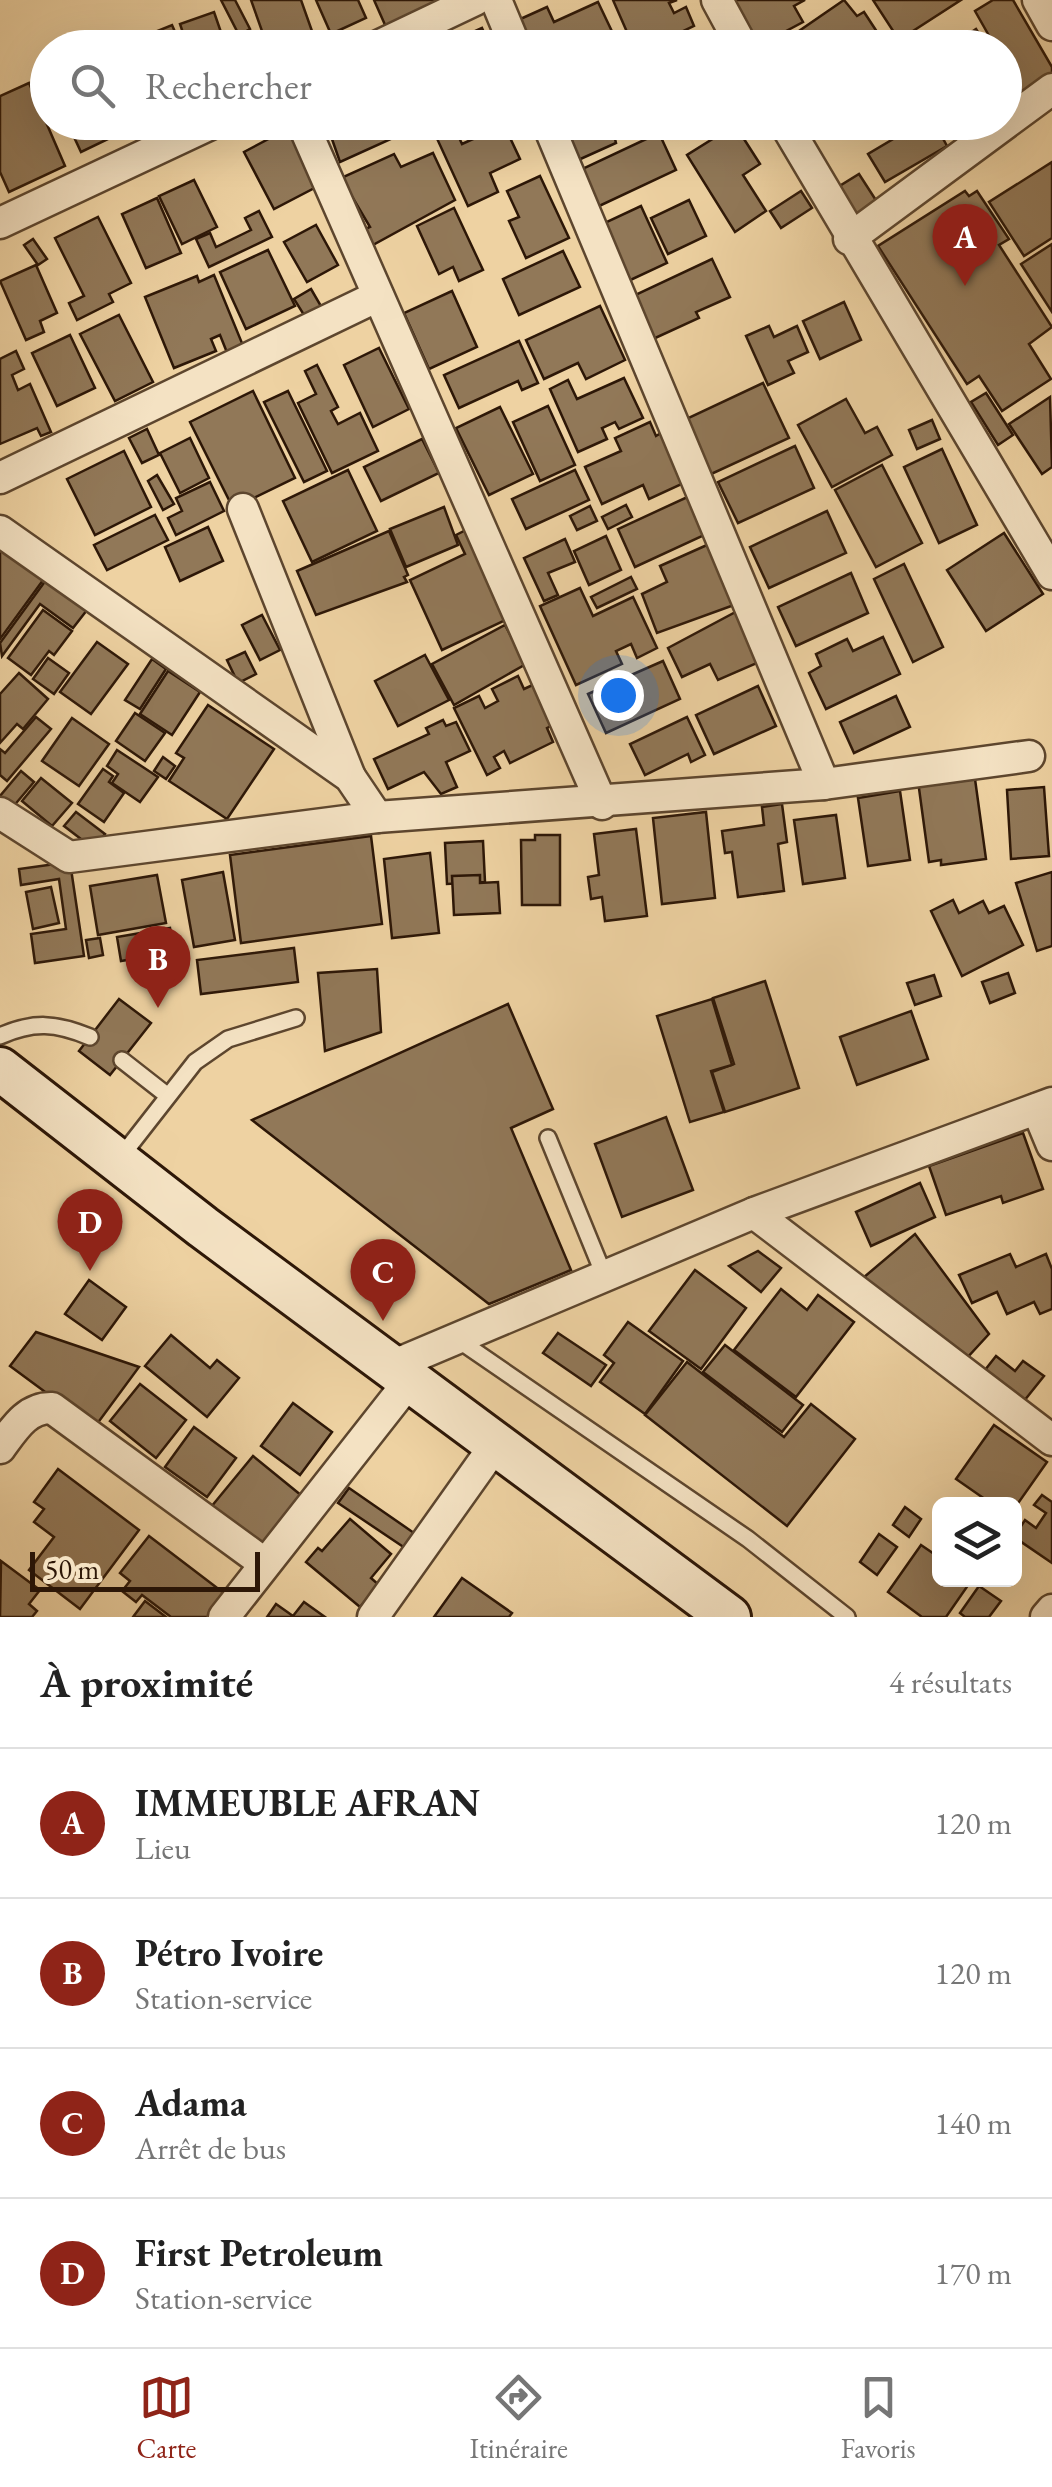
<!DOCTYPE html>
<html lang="fr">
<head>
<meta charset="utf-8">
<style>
	body { margin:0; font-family:"EB Garamond",serif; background:#f6f6f6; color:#222 }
	.controls { position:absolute; right:30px; bottom:30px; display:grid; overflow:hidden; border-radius:15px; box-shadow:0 10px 40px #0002 }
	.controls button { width:90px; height:90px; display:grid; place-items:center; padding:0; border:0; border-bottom:2px solid #e0e0e0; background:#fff; color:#222; font:50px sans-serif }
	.scale { position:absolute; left:30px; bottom:25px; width:230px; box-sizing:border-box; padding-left:10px; border:5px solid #2d1707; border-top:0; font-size:28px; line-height:35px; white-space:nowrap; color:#2d1707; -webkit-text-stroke:8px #f4e2c3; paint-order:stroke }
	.you { position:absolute; left:618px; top:695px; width:35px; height:35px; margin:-25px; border:8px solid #fff; border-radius:50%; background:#1a73e8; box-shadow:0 0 0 15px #1a73e833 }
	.badge { display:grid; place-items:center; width:65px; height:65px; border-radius:50%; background:#8f2418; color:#fff; font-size:32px; font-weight:700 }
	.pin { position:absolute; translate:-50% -82px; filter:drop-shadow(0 2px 5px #0008) }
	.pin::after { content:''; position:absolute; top:52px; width:35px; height:30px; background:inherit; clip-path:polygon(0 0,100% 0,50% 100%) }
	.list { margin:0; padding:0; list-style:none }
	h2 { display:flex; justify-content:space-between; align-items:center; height:130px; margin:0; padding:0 40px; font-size:42px }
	h2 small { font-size:32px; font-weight:400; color:#767676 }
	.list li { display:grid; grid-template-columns:65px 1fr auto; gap:30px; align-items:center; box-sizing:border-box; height:150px; padding:0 40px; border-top:2px solid #e0e0e0 }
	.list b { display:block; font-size:38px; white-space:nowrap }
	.list p { margin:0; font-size:32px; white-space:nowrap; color:#767676 }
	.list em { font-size:32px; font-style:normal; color:#767676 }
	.icon { flex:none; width:55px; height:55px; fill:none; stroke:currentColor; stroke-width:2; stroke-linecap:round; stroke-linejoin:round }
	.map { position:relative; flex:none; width:1052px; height:1617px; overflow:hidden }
	.search { position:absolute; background:#fff; box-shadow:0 10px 40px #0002; left:30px; right:30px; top:30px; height:110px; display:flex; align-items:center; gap:25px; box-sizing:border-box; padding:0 35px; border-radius:55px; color:#767676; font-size:38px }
	.sheet { height:730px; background:#fff }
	nav { display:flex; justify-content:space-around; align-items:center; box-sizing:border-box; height:140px; border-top:2px solid #e0e0e0; background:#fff; font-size:28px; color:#767676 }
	nav a { display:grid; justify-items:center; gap:5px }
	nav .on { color:#8f2418 }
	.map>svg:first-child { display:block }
	.building { fill:#917858; stroke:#2d1707; stroke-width:2.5 }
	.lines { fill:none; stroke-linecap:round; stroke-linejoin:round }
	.service-casing { stroke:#5d462e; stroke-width:20 }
	.minor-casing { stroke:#5d462e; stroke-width:35 }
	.secondary-casing { stroke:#2d1707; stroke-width:48 }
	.service { stroke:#f4e2c3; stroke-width:15 }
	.minor { stroke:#f4e2c3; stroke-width:30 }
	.secondary { stroke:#f4e2c3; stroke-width:42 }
</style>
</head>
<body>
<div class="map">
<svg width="1052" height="1617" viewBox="0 0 1052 1617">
	<rect width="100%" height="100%" fill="#eed2a2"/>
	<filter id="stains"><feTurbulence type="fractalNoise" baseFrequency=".002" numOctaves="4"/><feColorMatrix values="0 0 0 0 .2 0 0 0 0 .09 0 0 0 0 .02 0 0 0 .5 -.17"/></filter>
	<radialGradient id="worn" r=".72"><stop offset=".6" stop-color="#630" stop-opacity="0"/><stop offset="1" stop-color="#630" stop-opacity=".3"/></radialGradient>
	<g class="building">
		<polygon points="221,0 235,0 250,29 239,35"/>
		<polygon points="251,0 301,0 318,48 268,48"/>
		<polygon points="316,0 358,0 366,18 331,34"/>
		<polygon points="374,0 438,0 443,11 390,36"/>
		<polygon points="613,0 677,0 669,3 674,13 686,7 694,26 648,48 634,48"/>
		<polygon points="733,0 805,0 794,6 803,22 758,46"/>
		<polygon points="844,0 857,16 864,12 881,38 866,48 786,48 783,42"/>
		<polygon points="873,0 961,0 899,40"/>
		<polygon points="993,0 1013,0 1052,67 1052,84 1026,99 1004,62 1004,48 996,48 975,11"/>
		<polygon points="598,2 617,42 605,48 528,48 516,21 547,7 554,22"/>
		<polygon points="214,12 223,38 205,44 206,48 188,48 180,24"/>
		<polygon points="172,25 182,48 161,48 155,32"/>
		<polygon points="482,28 491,48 442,46"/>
		<polygon points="976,29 988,48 958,48 955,43"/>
		<polygon points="154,34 160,48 124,48"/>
		<polygon points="261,36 266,48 229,48"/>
		<polygon points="29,83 65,166 9,192 0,172 0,96"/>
		<polygon points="67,122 126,122 129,129 81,152"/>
		<polygon points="326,122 423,122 424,124 340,162"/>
		<polygon points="471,122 503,122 477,135"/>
		<polygon points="559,122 611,122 616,143 576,161"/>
		<polygon points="922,122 934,122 947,146 885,182 868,154"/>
		<polygon points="453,124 462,144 504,125 520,159 490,173 498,192 468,206 434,132"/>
		<polygon points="735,125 760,164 743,175 766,211 735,232 687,155"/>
		<polygon points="293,126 324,183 274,209 244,152"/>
		<polygon points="659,133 676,170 597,207 580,170"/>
		<polygon points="433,153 455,200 371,246 363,230 370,227 341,178 394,154 401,167"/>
		<polygon points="1052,162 1052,238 1024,256 989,202"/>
		<polygon points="859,174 879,205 858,219 838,187"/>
		<polygon points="540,176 569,238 526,258 509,221 519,217 507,191"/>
		<polygon points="194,180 217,227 182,244 159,196"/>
		<polygon points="801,191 812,208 781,228 770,211"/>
		<polygon points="965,191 969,196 977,191 1009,239 999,245 1052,327 1029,344 1051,379 1002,411 979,376 967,384 878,246"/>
		<polygon points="157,198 181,253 146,268 122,214"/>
		<polygon points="689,200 706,236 668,254 651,218"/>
		<polygon points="641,206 667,263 624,283 598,226"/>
		<polygon points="454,208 483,270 459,281 453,267 439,274 417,226"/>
		<polygon points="259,211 272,237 209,267 196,239 210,233 216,247 251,230 245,218"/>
		<polygon points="98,217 131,283 109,294 113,302 77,320 69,303 84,296 55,238"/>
		<polygon points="316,225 338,265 307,282 284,242"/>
		<polygon points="33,239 47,259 38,265 24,245"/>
		<polygon points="1052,244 1052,312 1021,264"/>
		<polygon points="268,250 295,306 246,329 220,272"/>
		<polygon points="563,251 580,287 519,315 503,279"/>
		<polygon points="712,259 730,297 696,312 699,318 653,339 633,296"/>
		<polygon points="36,265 57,313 40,321 44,332 26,340 0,281"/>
		<polygon points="214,275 244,348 228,355 220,335 211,339 216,351 174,368 145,297 197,276 199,282"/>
		<polygon points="311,289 325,313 309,323 294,299"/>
		<polygon points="452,291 477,347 429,369 404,313"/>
		<polygon points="844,302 861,340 820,359 803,321"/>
		<polygon points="600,306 625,360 586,379 578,363 544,379 526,340"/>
		<polygon points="119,315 153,382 115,401 80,334"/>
		<polygon points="769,326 774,337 797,326 808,352 788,361 794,373 768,385 746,336"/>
		<polygon points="70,335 95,388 57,406 32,353"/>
		<polygon points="519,341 538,383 522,390 518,381 459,408 444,375"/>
		<polygon points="379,348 409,409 373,427 344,365"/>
		<polygon points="16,351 24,369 12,375 18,390 30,384 51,432 41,436 37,428 0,444 0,359"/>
		<polygon points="317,365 338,407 331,411 338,424 360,413 378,451 332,473 298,403 316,394 305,371"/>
		<polygon points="624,378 643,418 619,429 615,422 602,428 607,439 578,452 550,389 568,380 577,399"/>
		<polygon points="763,383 789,438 709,475 684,420"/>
		<polygon points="253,391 295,478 233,508 190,422"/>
		<polygon points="288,391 327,471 304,482 264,402"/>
		<polygon points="986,393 1013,435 998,445 971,402"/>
		<polygon points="1050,397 1052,467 1042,474 1009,424"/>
		<polygon points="846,399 865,433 877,427 892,455 832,487 798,425"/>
		<polygon points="548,406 575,465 540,481 513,422"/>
		<polygon points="500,407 533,474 489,495 456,428"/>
		<polygon points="932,420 940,439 917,449 909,430"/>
		<polygon points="650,422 656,436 661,433 684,483 649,499 643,485 602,504 585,467 621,451 615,438"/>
		<polygon points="147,429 159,455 142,463 129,438"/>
		<polygon points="190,438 209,478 180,493 160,453"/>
		<polygon points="422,439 439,473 381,501 364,467"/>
		<polygon points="795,446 814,488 738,523 718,482"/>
		<polygon points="942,449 977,525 939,543 904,467"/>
		<polygon points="124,451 151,507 95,535 67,479"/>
		<polygon points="882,465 922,543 876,567 835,490"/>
		<polygon points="348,470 377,531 312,562 283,501"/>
		<polygon points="575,470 589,500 526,529 512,499"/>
		<polygon points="157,475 174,504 163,510 148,481"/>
		<polygon points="210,482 224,511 176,535 168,518 182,511 176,498"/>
		<polygon points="694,494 711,532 635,567 618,529"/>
		<polygon points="626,505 632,517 608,529 602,517"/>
		<polygon points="590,506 597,521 577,530 570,516"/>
		<polygon points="444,507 458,545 406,567 390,529"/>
		<polygon points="827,511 846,553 769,588 750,547"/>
		<polygon points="155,515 168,540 107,570 94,545"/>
		<polygon points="476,525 518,614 442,650 410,580 465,554 456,535"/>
		<polygon points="208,527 223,561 180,581 165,547"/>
		<polygon points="389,531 408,575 404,577 407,582 316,615 297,571"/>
		<polygon points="1004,533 1043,594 986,631 947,570"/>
		<polygon points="606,536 621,570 589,585 574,551"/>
		<polygon points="0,537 49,572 0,639"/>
		<polygon points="565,539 575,562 548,573 558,595 544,601 524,558"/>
		<polygon points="707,545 734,605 657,633 642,594 667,582 660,566"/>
		<polygon points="904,564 943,647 913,662 874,579"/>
		<polygon points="851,573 868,613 796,646 778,607"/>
		<polygon points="631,577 637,589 597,608 591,597"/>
		<polygon points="46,580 87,610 73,628 40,604 2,656 0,643"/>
		<polygon points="580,588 593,616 633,597 657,648 637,658 631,644 616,651 622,664 576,685 540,606"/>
		<polygon points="745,607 768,658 718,680 710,664 682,677 668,648"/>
		<polygon points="43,610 72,631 54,655 49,651 31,675 8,658"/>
		<polygon points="262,615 280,650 260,660 242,625"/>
		<polygon points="505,625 526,664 454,705 432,664"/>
		<polygon points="883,637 900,674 826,709 809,673 821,666 816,654 847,639 853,651"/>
		<polygon points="97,642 128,664 91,714 60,692"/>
		<polygon points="245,652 256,674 238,683 227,660"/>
		<polygon points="425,655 449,700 398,726 375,681"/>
		<polygon points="48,658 69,673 54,694 33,679"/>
		<polygon points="152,659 166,669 140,709 125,700"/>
		<polygon points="663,661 680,699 606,733 588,694"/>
		<polygon points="168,671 200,692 172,735 140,714"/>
		<polygon points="19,673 48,699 23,729 17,724 0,743 0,694"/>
		<polygon points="518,676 524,689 537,683 557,723 547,728 553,742 510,763 504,751 494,757 500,768 487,775 454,708 479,696 485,708 498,701 492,689"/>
		<polygon points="758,686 776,726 714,754 696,715"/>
		<polygon points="896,696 910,727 854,753 840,722"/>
		<polygon points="208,705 274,749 227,819 169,781 184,758 176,753"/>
		<polygon points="135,713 165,733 145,761 116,741"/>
		<polygon points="36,717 51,729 7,781 0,775 0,749 5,753"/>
		<polygon points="687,717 705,755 691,762 688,754 645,775 630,744"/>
		<polygon points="72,718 109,744 79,786 42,761"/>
		<polygon points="443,720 446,726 456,722 470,751 446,762 457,787 441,794 424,772 388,789 374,759 429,734 426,728"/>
		<polygon points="117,750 158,777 140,802 112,783 118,774 107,766"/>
		<polygon points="163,757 175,766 166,779 154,771"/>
		<polygon points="103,769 113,776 109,782 124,793 104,822 78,804"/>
		<polygon points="21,771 34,782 12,808 0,796"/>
		<polygon points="41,778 72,803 52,826 22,801"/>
		<polygon points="938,778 939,784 975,779 986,859 941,865 941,860 929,862 918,781"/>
		<polygon points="1044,787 1049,856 1011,859 1007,790"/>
		<polygon points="900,791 910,860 868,866 858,798"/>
		<polygon points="782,804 787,842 778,844 784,891 738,897 732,852 725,853 722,831 764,825 762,807"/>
		<polygon points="76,812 105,834 94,849 64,826"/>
		<polygon points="706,812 715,898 662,904 653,818"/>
		<polygon points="836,815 845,878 803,884 794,820"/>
		<polygon points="636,829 647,916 605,921 602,897 591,899 588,877 599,875 594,834"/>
		<polygon points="535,835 560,835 560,905 522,905 521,840 535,840"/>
		<polygon points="371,836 382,924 241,943 230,855"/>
		<polygon points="483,841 485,882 447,884 445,843"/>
		<polygon points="430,853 439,933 392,938 384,859"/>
		<polygon points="70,862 84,956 35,963 31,934 66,929 59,879 21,885 19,869"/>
		<polygon points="223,872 235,940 194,947 182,880"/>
		<polygon points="1052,872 1052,946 1037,951 1016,883"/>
		<polygon points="157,875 166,923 98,935 90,886"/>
		<polygon points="480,875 480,883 498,882 500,913 454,915 452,876"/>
		<polygon points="51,887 59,923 33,929 26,892"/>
		<polygon points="953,900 959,913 983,901 989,913 1004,906 1023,945 962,976 931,911"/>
		<polygon points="170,928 174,952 121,961 117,937"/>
		<polygon points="100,938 103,955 89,958 86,940"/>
		<polygon points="294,948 298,982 201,994 197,960"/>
		<polygon points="377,969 381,1032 325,1051 318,973"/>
		<polygon points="1008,973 1015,993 990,1003 982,982"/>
		<polygon points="934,975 941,996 915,1005 907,983"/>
		<polygon points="765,981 799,1088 725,1112 712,1072 734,1064 713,998"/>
		<polygon points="119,999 151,1023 110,1075 79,1051"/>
		<polygon points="712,999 732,1065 711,1071 724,1112 690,1122 657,1016"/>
		<polygon points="508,1004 553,1109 511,1128 571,1270 489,1304 252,1120"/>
		<polygon points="911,1011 928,1059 857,1085 840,1037"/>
		<polygon points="666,1117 693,1190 622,1217 595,1144"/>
		<polygon points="1023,1133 1043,1189 1003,1203 1001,1196 946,1215 929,1166"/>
		<polygon points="920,1183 935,1217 871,1246 856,1212"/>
		<polygon points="915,1234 989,1334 965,1360 863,1278"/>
		<polygon points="758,1251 781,1268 761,1292 729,1266"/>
		<polygon points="1010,1254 1016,1267 1046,1254 1052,1269 1052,1309 1040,1314 1034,1302 1007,1314 997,1292 972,1303 959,1275"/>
		<polygon points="695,1270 746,1308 701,1369 649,1331"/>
		<polygon points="89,1280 126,1307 102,1340 65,1314"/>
		<polygon points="781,1289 807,1310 818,1295 854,1322 796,1397 734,1350"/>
		<polygon points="628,1322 683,1361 645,1414 600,1382 614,1363 604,1355"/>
		<polygon points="36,1332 139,1367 94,1428 10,1366"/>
		<polygon points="558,1333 606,1365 591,1386 543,1353"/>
		<polygon points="171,1335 210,1368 217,1360 239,1378 207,1417 145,1366"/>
		<polygon points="725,1345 803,1405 782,1432 703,1372"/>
		<polygon points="996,1356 1015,1371 1023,1361 1044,1376 1024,1401 985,1370"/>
		<polygon points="687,1362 784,1437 811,1404 855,1439 787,1526 645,1415"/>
		<polygon points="140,1384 186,1420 156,1458 110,1421"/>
		<polygon points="293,1403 332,1432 300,1475 261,1446"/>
		<polygon points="994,1425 1047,1462 1014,1509 1014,1504 992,1504 956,1479"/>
		<polygon points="194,1427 236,1458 207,1497 165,1467"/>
		<polygon points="253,1456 302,1496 260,1547 211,1507"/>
		<polygon points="58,1469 139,1530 80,1609 29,1570 54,1537 34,1522 44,1509 34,1502"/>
		<polygon points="349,1488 414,1533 405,1548 338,1503"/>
		<polygon points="1042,1495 1052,1502 1052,1563 1014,1537 1025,1520 1036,1528 1046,1513 1034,1505"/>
		<polygon points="905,1507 921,1519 909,1537 893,1525"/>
		<polygon points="350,1519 391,1554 371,1578 379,1585 360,1607 306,1562 318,1548 322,1551"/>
		<polygon points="879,1534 897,1547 877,1575 860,1562"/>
		<polygon points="149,1536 229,1597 214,1617 171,1617 142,1595 136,1602 122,1591 130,1581 120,1573"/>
		<polygon points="921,1545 940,1558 940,1580 971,1581 946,1617 922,1617 888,1592"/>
		<polygon points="1,1561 40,1590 29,1604 37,1611 32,1617 0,1617"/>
		<polygon points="462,1578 512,1613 509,1617 434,1617"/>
		<polygon points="979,1586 1001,1601 989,1617 965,1617 960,1613"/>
		<polygon points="145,1601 166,1617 133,1617"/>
		<polygon points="304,1602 325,1617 267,1617 276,1604 293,1616"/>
	</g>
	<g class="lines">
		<g class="service-casing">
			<g id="service">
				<path d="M0 1036C34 1021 56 1023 90 1037"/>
				<polyline points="122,1060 168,1096"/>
				<polyline points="548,1138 604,1275"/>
				<polyline points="120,1158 195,1062 228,1039 296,1018"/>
				<polyline points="457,1339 748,1539 847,1617"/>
			</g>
		</g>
		<g class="minor-casing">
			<g id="minor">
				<polyline points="496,0 516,48"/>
				<polyline points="717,0 743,48"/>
				<polyline points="1038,0 1052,25"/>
				<polyline points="374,48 475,0"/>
				<polyline points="302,122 602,804"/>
				<polyline points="547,122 824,784"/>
				<polyline points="784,122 1052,574"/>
				<polyline points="0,223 215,122"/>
				<polyline points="849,239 1052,89"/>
				<polyline points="0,478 378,296"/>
				<polyline points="243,509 350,777"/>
				<polyline points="0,531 350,777 377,817"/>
				<polyline points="0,813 69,857 377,817 824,784 1029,756"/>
				<polyline points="1037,1109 1052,1145"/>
				<polyline points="754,1213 1052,1440"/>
				<polyline points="394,1365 754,1213 1052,1103"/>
				<path d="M0 1448C14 1429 27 1407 52 1408L264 1563"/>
				<polyline points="224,1617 411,1379"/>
				<polyline points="373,1617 496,1444"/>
				<polyline points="1046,1617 1052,1610"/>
			</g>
		</g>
		<g class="secondary-casing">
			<polyline id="secondary" points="0,1069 203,1227 729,1617"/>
		</g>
		<use href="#service" class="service"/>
		<use href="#minor" class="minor"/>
		<use href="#secondary" class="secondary"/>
	</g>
	<rect width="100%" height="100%" filter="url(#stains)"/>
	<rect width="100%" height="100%" fill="url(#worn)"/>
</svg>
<div class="controls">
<button><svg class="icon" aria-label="layers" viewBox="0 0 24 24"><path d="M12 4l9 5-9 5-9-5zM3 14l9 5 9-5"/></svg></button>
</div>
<div class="scale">50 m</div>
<div class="you"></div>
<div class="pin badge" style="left:965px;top:286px">A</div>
<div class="pin badge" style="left:158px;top:1008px">B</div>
<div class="pin badge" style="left:383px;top:1321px">C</div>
<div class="pin badge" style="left:90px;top:1271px">D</div>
<div class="search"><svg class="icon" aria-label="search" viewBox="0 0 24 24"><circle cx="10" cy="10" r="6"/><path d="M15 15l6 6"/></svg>Rechercher</div>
</div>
<section class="sheet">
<h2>À proximité<small>4 résultats</small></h2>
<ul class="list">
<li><span class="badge">A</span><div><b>IMMEUBLE AFRAN</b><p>Lieu</p></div><em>120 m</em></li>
<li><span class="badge">B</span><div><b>Pétro Ivoire</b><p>Station-service</p></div><em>120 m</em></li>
<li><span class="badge">C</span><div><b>Adama</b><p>Arrêt de bus</p></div><em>140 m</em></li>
<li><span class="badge">D</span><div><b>First Petroleum</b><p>Station-service</p></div><em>170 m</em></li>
</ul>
</section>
<nav>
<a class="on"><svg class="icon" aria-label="map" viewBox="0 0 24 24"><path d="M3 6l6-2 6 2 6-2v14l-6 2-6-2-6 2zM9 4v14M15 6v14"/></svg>Carte</a>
<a><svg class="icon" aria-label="directions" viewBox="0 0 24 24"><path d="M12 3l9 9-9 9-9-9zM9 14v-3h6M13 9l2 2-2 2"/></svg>Itinéraire</a>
<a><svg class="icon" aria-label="saved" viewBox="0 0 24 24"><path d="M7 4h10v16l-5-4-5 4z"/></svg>Favoris</a>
</nav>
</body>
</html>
